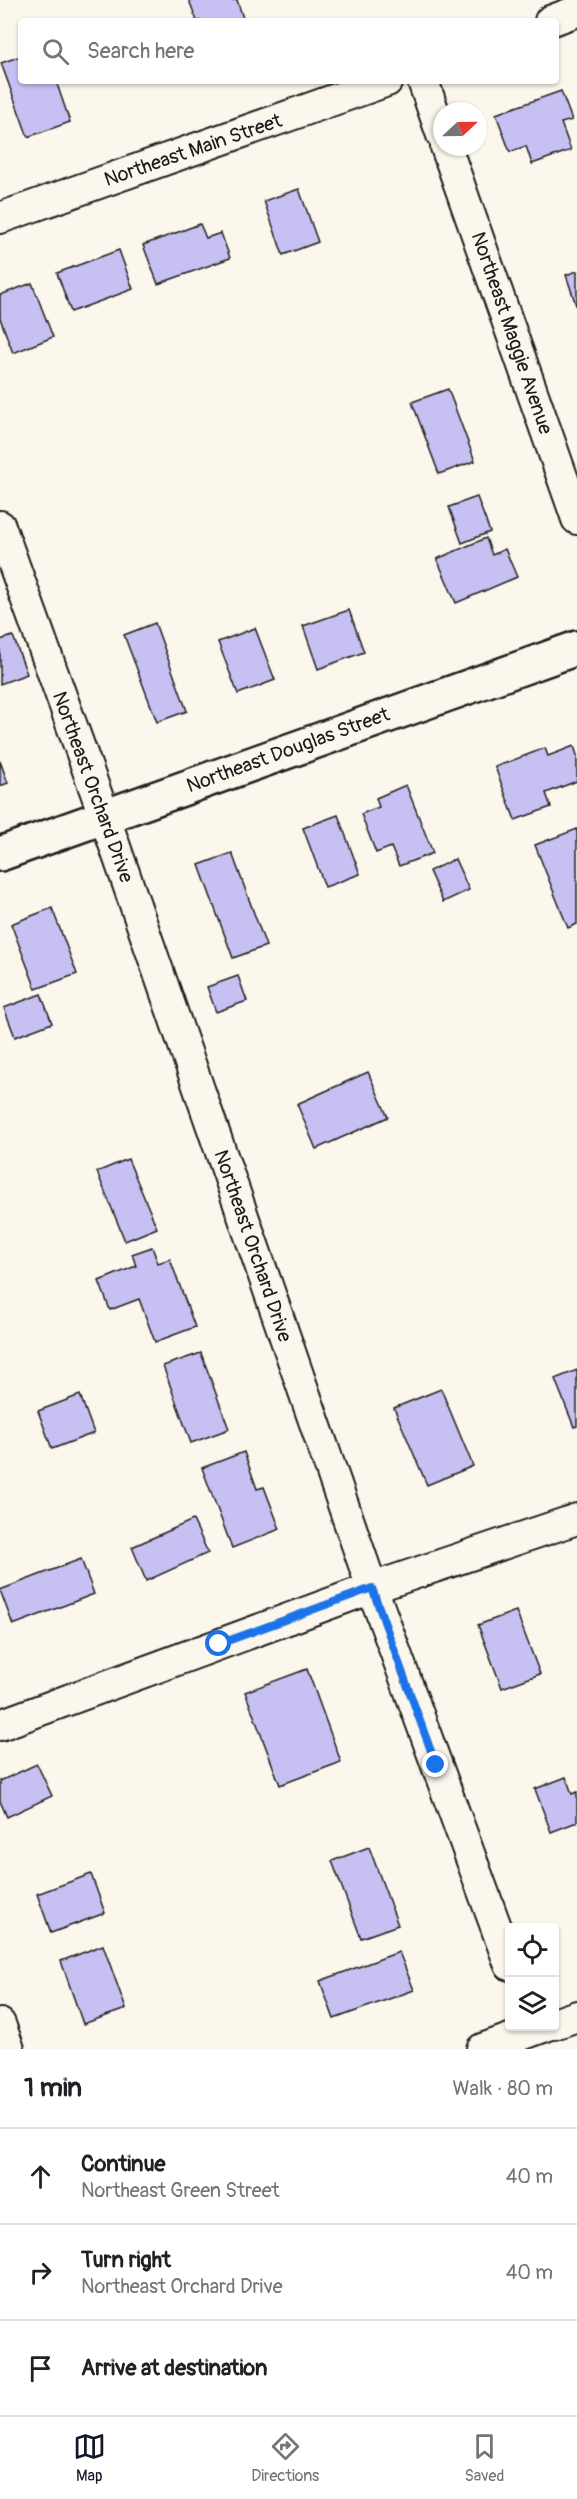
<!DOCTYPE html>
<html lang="en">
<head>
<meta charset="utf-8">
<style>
	body { margin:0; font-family:Pangolin,sans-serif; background:#f6f6f6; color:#202124 }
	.controls { position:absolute; right:18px; bottom:18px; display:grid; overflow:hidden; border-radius:6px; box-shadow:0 2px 4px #0004 }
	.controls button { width:54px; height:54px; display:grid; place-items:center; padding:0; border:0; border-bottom:2px solid #e0e0e0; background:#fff; color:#202124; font:30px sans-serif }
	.compass { position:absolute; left:433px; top:102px; width:54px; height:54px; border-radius:50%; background:#fff; box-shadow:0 2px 4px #0004; rotate:68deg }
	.stop { position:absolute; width:18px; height:18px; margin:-14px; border:4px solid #1a73e8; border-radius:50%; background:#fff }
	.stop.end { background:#1a73e8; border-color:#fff; box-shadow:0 2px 6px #0008 }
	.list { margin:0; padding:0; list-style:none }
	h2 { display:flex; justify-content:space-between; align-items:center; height:78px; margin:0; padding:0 24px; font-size:26px }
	h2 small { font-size:20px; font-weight:400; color:#757577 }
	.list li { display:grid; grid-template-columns:39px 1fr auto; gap:18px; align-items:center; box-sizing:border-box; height:96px; padding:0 24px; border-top:2px solid #e0e0e0 }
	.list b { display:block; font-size:22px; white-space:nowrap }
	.list p { margin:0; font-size:20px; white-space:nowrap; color:#757577 }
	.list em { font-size:20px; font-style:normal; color:#757577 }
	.icon { flex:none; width:33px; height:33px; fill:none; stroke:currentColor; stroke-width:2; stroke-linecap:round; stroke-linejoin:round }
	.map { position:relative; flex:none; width:577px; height:2049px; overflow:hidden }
	.search { position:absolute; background:#fff; box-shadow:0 2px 4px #0004; left:18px; right:18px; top:18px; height:66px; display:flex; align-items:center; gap:15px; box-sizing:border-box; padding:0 21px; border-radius:6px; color:#757577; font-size:22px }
	.sheet { height:366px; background:#fff }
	nav { display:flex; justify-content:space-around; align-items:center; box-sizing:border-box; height:84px; border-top:2px solid #e0e0e0; background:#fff; font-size:16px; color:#757577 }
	nav a { display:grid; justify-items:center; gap:3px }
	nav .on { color:#111827 }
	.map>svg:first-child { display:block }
	.building { fill:#c7c0f2; stroke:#1c1c1c; stroke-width:1.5 }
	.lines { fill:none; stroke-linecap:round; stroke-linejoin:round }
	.minor-casing { stroke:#1c1c1c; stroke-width:34 }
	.secondary-casing { stroke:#1c1c1c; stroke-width:38 }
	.minor { stroke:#fbf7ec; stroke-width:30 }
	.secondary { stroke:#fbf7ec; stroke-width:33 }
	.route { stroke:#1a73e8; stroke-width:8 }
	.labels { text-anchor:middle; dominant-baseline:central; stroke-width:5; stroke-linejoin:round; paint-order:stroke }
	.street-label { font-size:20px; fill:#1c1c1c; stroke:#fbf7ec }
</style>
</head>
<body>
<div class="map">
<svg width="577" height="2049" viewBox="0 0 577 2049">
	<rect width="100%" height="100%" fill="#fbf7ec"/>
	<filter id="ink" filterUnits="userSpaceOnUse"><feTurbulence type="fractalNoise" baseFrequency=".0167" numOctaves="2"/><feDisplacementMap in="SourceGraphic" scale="12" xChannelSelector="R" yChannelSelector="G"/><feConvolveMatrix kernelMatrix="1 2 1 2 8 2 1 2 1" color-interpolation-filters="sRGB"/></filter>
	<g filter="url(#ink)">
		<g class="building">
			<polygon points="189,0 237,0 244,21 197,21"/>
			<polygon points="21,56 21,81 56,81 70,122 28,137 1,63"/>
			<polygon points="561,91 572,120 561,123 571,150 532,164 526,146 510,152 496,114"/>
			<polygon points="299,189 318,242 283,255 264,201"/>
			<polygon points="200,224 206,238 221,233 230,258 158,284 143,245"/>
			<polygon points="119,250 133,289 71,312 57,273"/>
			<polygon points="577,271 577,308 566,275"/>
			<polygon points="32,283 53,337 13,353 0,318 0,295"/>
			<polygon points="448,389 475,461 439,474 412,402"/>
			<polygon points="477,497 490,532 462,543 449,507"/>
			<polygon points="486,538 492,555 505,549 517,577 456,603 437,559"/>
			<polygon points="349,610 364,652 318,669 303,626"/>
			<polygon points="155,623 187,711 157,722 124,635"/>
			<polygon points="255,628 275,680 238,694 218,642"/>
			<polygon points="13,636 27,674 0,684 0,640"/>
			<polygon points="574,746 577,755 577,781 546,793 551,807 515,820 495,767 545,748 548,756"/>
			<polygon points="0,761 8,783 0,786"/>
			<polygon points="406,785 433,853 399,866 391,847 376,853 361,814 379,807 376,798"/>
			<polygon points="338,815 360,874 325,887 303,828"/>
			<polygon points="577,829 577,924 568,928 535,845"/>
			<polygon points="232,853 266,946 233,958 199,865"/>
			<polygon points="455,859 469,890 443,902 429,871"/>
			<polygon points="52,908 77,974 36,989 11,924"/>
			<polygon points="238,976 247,1001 216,1012 207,987"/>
			<polygon points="41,994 52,1023 15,1037 4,1008"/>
			<polygon points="368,1072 388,1117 316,1149 297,1104"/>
			<polygon points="128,1159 157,1228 125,1241 97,1172"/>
			<polygon points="152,1247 158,1263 170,1259 195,1327 155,1342 139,1299 110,1310 99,1281 136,1266 132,1254"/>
			<polygon points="201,1353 229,1429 191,1443 163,1366"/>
			<polygon points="577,1370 577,1426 574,1427 555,1379"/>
			<polygon points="441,1389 473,1466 427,1485 394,1408"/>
			<polygon points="80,1395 94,1433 52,1449 38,1411"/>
			<polygon points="244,1452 257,1489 264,1487 280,1529 232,1548 202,1468"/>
			<polygon points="193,1520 208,1553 146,1581 132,1547"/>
			<polygon points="81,1559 94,1594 13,1625 0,1590"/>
			<polygon points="516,1611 540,1674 502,1688 478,1625"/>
			<polygon points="307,1669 341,1762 280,1785 245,1692"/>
			<polygon points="37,1764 52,1796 7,1817 0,1801 0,1781"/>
			<polygon points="566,1777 572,1794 577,1792 577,1822 551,1832 535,1789"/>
			<polygon points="369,1847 398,1925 361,1938 332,1861"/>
			<polygon points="91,1874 105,1913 51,1933 37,1894"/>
			<polygon points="103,1945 126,2009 83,2024 61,1961"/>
			<polygon points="399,1952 414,1990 334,2019 320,1981"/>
		</g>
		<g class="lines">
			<g class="minor-casing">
				<g id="minor">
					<polyline points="550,21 577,11"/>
					<polyline points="423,81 442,135"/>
					<polyline points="446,147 577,519"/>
					<polyline points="0,218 387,81"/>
					<polyline points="0,526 104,815 372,1588 510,1965"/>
					<polyline points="0,1725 372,1588 577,1519"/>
					<polyline points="0,2024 9,2049"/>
					<polyline points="554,2024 577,2016"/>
					<polyline points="482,2049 546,2026"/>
				</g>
			</g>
			<g class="secondary-casing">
				<polyline id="secondary" points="0,854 577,648"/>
			</g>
			<use href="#minor" class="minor"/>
			<use href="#secondary" class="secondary"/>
		</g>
	</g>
	<g class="lines" filter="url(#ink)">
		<polyline class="route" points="219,1644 372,1588 436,1765"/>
	</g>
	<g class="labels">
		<g class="street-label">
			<text transform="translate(193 150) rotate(-19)">Northeast Main Street</text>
			<text transform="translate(512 333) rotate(71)">Northeast Maggie Avenue</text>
			<text transform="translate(288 750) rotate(-20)">Northeast Douglas Street</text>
			<text transform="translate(93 787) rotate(70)">Northeast Orchard Drive</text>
			<text transform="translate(253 1246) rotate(71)">Northeast Orchard Drive</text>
		</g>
	</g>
</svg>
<div class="controls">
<button><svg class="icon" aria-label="locate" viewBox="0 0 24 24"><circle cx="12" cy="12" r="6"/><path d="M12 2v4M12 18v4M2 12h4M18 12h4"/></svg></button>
<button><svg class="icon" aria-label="layers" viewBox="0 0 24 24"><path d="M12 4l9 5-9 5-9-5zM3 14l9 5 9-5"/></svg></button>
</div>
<svg class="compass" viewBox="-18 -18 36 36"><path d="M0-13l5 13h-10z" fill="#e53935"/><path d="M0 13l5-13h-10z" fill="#757577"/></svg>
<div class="stop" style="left:219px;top:1644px"></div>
<div class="stop end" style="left:436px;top:1765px"></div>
<div class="search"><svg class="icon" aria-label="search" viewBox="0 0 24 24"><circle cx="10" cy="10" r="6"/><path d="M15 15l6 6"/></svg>Search here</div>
</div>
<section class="sheet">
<h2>1 min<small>Walk · 80 m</small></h2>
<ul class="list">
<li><svg class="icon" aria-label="ahead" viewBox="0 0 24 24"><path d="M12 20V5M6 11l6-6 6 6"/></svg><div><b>Continue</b><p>Northeast Green Street</p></div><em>40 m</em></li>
<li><svg class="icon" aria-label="right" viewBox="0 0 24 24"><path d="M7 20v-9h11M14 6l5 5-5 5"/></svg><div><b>Turn right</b><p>Northeast Orchard Drive</p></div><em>40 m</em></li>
<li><svg class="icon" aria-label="arrive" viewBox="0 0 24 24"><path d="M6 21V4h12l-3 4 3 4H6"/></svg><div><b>Arrive at destination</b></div></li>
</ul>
</section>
<nav>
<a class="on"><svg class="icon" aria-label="map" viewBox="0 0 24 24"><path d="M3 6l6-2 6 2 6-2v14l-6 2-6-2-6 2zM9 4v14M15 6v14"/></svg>Map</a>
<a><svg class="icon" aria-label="directions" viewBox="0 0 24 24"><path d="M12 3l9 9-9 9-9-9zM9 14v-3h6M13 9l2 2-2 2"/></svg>Directions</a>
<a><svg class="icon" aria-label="saved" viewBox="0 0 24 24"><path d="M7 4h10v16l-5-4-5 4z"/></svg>Saved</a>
</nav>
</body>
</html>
